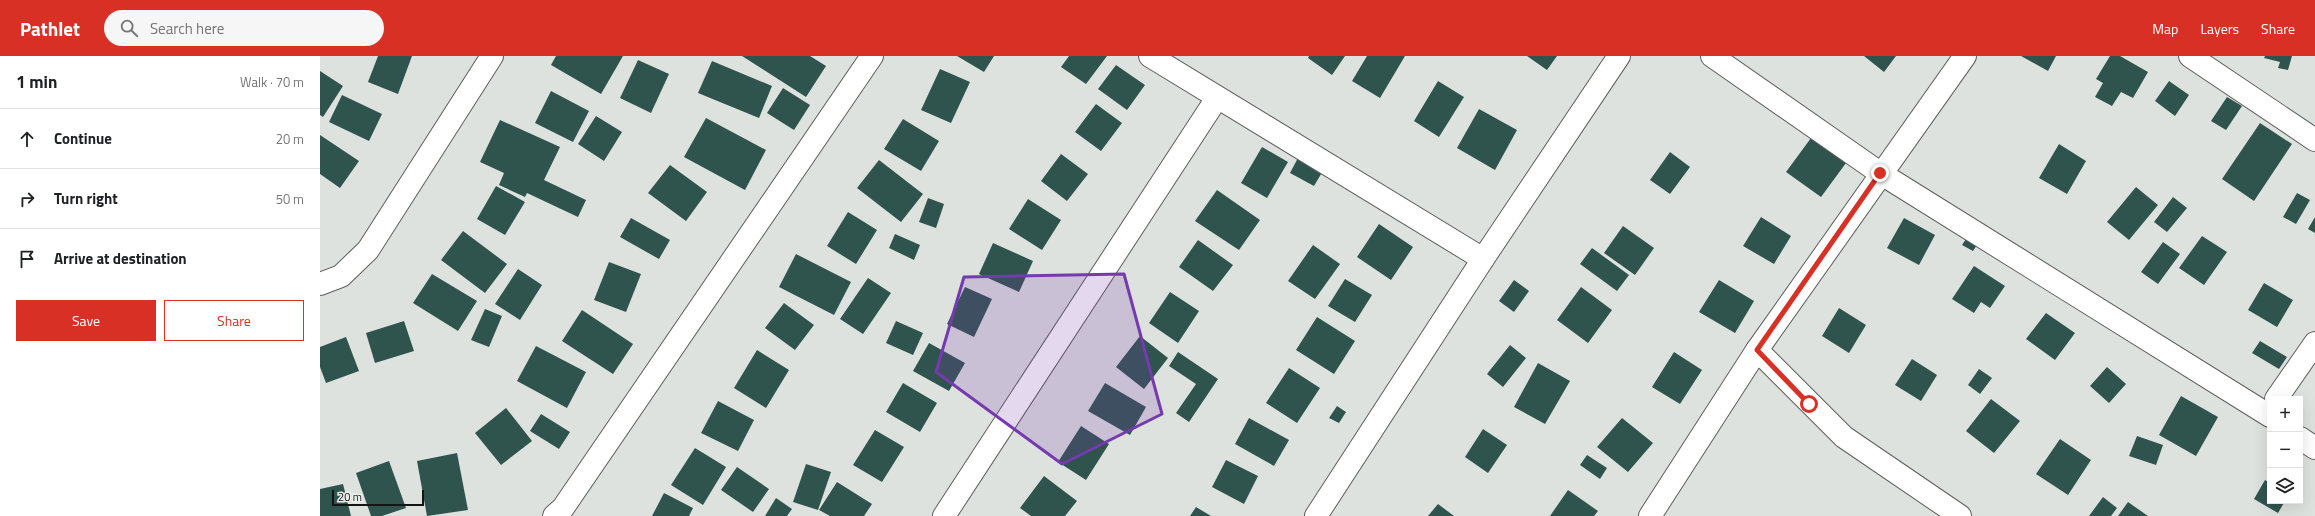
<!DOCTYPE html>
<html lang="en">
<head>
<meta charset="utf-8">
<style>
	body { margin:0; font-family:"Titillium Web",sans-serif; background:#f6f6f6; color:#202124 }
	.controls { position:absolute; right:12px; bottom:12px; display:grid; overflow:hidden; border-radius:0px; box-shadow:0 4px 16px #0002 }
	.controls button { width:36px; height:36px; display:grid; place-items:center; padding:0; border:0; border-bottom:1px solid #e0e0e0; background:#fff; color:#202124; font:20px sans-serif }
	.scale { position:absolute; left:12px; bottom:10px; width:92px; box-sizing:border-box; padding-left:4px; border:2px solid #141514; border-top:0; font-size:11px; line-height:14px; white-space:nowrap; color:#141514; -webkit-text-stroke:3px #ebefec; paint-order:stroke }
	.stop { position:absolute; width:12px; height:12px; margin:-9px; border:3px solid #d93025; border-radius:50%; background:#fff }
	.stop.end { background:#d93025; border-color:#fff; box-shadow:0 1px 4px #0008 }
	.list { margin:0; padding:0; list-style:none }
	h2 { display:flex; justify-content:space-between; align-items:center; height:52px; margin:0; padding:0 16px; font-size:17px }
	h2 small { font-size:13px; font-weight:400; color:#757577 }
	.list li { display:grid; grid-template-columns:26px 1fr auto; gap:12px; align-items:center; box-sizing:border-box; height:60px; padding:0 16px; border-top:1px solid #e0e0e0 }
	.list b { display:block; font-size:15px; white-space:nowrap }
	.list em { font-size:13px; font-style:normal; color:#757577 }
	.actions { display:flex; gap:8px; padding:12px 16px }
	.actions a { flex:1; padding:9px 0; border:1px solid #d93025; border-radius:0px; text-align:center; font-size:14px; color:#d93025 }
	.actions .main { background:#d93025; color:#fff }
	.icon { flex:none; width:22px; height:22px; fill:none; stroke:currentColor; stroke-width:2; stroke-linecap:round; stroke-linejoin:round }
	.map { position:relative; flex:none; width:1995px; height:460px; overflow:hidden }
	header { display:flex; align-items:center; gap:24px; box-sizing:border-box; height:56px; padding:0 20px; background:#d93025; color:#fff }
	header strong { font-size:19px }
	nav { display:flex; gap:22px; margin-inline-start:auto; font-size:14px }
	.search { width:280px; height:36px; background:#f6f6f6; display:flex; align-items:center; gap:10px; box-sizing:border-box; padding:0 14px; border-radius:22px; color:#757577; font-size:15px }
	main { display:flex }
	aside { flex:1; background:#fff }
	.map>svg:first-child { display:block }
	.building { fill:#2f544e }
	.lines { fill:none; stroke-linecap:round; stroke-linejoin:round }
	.minor-casing { stroke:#5d5f5d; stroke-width:24 }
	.minor { stroke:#fff; stroke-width:22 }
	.route { stroke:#d93025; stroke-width:5 }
	.marked { fill:#763aaf; fill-opacity:0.2; stroke:#763aaf; stroke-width:3; stroke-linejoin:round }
</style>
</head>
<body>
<header>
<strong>Pathlet</strong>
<div class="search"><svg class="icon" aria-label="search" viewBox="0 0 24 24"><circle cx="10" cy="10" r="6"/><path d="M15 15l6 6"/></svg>Search here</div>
<nav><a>Map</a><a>Layers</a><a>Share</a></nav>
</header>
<main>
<aside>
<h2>1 min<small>Walk · 70 m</small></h2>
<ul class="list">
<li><svg class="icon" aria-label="ahead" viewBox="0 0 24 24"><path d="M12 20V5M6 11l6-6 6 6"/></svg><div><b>Continue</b></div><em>20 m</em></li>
<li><svg class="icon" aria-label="right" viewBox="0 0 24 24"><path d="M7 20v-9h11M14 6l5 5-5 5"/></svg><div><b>Turn right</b></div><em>50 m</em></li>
<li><svg class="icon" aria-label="arrive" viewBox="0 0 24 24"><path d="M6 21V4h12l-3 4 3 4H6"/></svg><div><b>Arrive at destination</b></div></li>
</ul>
<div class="actions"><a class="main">Save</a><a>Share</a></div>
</aside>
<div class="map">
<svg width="1995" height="460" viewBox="0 0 1995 460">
	<rect width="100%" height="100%" fill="#dee2df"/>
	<g class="building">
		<polygon points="58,0 92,0 78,38 48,26"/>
		<polygon points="236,0 303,0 281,38 231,9"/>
		<polygon points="422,0 490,0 506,10 486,41"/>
		<polygon points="637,0 674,0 664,16"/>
		<polygon points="749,0 787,0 766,28 741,11"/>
		<polygon points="989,0 1025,0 1012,19 988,2"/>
		<polygon points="1047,0 1085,0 1060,42 1032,25"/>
		<polygon points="1207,0 1237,0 1227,14"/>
		<polygon points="1544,0 1576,0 1564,16"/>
		<polygon points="1701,0 1736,0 1728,15"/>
		<polygon points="1790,0 1800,0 1828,16 1813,42 1801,36 1792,50 1775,41 1783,27 1776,23"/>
		<polygon points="1945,0 1972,0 1968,14 1958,12 1960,6 1944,2"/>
		<polygon points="318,4 349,18 331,57 300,42"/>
		<polygon points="392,5 452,30 439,62 378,37"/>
		<polygon points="796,9 825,29 807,54 778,33"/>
		<polygon points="620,13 650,26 631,67 601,54"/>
		<polygon points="0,15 23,30 3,61 0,59"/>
		<polygon points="1118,25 1144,41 1119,81 1094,65"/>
		<polygon points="1849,25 1869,39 1855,60 1835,45"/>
		<polygon points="463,32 490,49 474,74 447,57"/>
		<polygon points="231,35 269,55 253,86 215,67"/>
		<polygon points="22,39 62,58 49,85 9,66"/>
		<polygon points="1907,41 1922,50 1906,74 1891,65"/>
		<polygon points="776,48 802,67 781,95 755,76"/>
		<polygon points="1159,53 1197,74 1175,114 1137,92"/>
		<polygon points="276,60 302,76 284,105 258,88"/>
		<polygon points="386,62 446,94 425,134 364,101"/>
		<polygon points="583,63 619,85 601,115 564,93"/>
		<polygon points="180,64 240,91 224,124 266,144 258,161 207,137 205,141 179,129 184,117 160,106"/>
		<polygon points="1940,67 1972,88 1934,145 1902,123"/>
		<polygon points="0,79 39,105 20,132 0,118"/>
		<polygon points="1491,82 1526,107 1501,141 1466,116"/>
		<polygon points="1739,88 1766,105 1747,138 1719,122"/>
		<polygon points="942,91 968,106 947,142 921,127"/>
		<polygon points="1350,96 1370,111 1350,138 1330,124"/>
		<polygon points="741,98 768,118 747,145 721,125"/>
		<polygon points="979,100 1004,113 994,130 970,117"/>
		<polygon points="559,104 603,138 581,166 537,132"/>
		<polygon points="350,109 387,136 366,165 328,137"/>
		<polygon points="176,130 205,146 185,179 157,163"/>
		<polygon points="1816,131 1838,149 1809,184 1787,166"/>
		<polygon points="897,134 940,164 919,194 875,165"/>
		<polygon points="1977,137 1990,144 1976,168 1963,161"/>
		<polygon points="1853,141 1867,152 1847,176 1834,166"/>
		<polygon points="608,142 624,148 616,172 599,166"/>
		<polygon points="708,143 741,164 722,194 689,173"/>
		<polygon points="528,156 557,174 536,208 507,190"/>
		<polygon points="1441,161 1471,180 1454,208 1423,190"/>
		<polygon points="1995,161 1995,177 1988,173"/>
		<polygon points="311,162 350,184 339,203 300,181"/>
		<polygon points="1584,162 1615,179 1599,209 1567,192"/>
		<polygon points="1059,168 1093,191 1071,224 1037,201"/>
		<polygon points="1303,170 1334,192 1315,219 1284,197"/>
		<polygon points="143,175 187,208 165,237 121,204"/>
		<polygon points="575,178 600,189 594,204 569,192"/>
		<polygon points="1648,180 1659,186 1653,195 1642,189"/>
		<polygon points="1882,180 1907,196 1884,229 1859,212"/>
		<polygon points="878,184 913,209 893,235 859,211"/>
		<polygon points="1843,186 1860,198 1838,228 1821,216"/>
		<polygon points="673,187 713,205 699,236 659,218"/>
		<polygon points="993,189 1020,208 995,243 968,225"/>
		<polygon points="1272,192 1309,219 1297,235 1260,208"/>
		<polygon points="476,198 531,226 514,259 459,231"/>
		<polygon points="289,206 321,218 306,256 274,244"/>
		<polygon points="1654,210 1685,230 1670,252 1661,246 1654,257 1632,243"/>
		<polygon points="198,213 222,229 200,264 175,248"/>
		<polygon points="112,218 157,245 138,275 93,247"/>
		<polygon points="548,222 571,237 543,278 520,263"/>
		<polygon points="1025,223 1052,239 1035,266 1008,250"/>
		<polygon points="1194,224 1209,235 1194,256 1179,245"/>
		<polygon points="1399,224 1434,245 1415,277 1379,256"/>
		<polygon points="1944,227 1973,244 1957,271 1928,254"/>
		<polygon points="645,231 672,243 654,281 627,268"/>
		<polygon points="1261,231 1292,254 1268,287 1237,264"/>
		<polygon points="850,236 879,255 858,287 829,267"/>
		<polygon points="464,247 494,269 475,294 445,272"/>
		<polygon points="1519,252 1546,269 1529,297 1502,280"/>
		<polygon points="165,253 182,260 169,291 151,284"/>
		<polygon points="262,254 313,288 293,318 242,285"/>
		<polygon points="1726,257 1755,277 1735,304 1706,283"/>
		<polygon points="997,261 1035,285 1014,318 976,294"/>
		<polygon points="84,265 94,295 55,307 46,277"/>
		<polygon points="576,265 603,277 593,299 566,287"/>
		<polygon points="820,280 848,302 824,333 796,311"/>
		<polygon points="26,281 39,315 6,327 0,311 0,291"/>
		<polygon points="1940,285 1967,301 1959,313 1932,297"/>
		<polygon points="609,287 645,307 629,335 593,315"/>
		<polygon points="1190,289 1206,302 1183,331 1167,318"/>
		<polygon points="216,290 266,316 247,352 197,325"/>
		<polygon points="437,294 469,314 446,352 414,332"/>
		<polygon points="858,296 898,323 869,366 856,357 876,328 849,310"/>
		<polygon points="1354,296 1382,314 1360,348 1332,331"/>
		<polygon points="1592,303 1617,319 1601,345 1575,329"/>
		<polygon points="1218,307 1250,325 1225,368 1194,351"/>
		<polygon points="1787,311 1806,328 1789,347 1770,330"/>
		<polygon points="969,312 1000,332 977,367 946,347"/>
		<polygon points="1659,313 1672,322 1660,338 1648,329"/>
		<polygon points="583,327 617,347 600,376 566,356"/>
		<polygon points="785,327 826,351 810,379 768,355"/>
		<polygon points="1861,340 1898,361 1876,400 1839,379"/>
		<polygon points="1671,343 1700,365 1674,397 1646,375"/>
		<polygon points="398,345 434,364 418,395 381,377"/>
		<polygon points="1017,350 1026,356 1019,367 1009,362"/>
		<polygon points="186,352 212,385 181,409 155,377"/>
		<polygon points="221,358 250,376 239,393 210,375"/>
		<polygon points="929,362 969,384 954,410 915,388"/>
		<polygon points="1302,362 1333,387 1308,416 1277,391"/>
		<polygon points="761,370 789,388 766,424 738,406"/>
		<polygon points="1163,373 1187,389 1168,417 1145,401"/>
		<polygon points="555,374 584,391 562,426 533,409"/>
		<polygon points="1817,380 1843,389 1836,409 1809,400"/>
		<polygon points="1740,383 1771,404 1748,439 1716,418"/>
		<polygon points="375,392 406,411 383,449 351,429"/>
		<polygon points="137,397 148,454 107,460 97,405"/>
		<polygon points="1267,399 1287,412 1280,423 1260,409"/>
		<polygon points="906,404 938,420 924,448 892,431"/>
		<polygon points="69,405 86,452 62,460 51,460 36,417"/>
		<polygon points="486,408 511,416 498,454 473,446"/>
		<polygon points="417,411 449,433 433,456 401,434"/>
		<polygon points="724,420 757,445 745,460 711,460 700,452"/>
		<polygon points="1945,424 1950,427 1950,445 1965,445 1958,457 1934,443"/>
		<polygon points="517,426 552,448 544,460 510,460 499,454"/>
		<polygon points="23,428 31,460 0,460 0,433"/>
		<polygon points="1248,434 1278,455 1274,460 1230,460"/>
		<polygon points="344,437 373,452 369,460 332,460"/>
		<polygon points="1783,441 1797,452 1791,460 1769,460"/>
		<polygon points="456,442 472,453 467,460 445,460"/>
		<polygon points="1808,446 1828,460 1798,460"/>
		<polygon points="1118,448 1134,460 1108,460"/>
		<polygon points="876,451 891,460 870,460"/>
	</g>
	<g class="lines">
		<g class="minor-casing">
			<g id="minor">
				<polyline points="830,0 1163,203"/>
				<polyline points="1392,0 1560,117 1950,360"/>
				<polyline points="1870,0 1995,84"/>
				<polyline points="0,228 21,220 48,194 172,0"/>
				<polyline points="1437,294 1524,381 1640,460"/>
				<polyline points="1956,343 1995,287"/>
				<polyline points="1980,382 1995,392"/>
				<polyline points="234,460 243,452 552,0"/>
				<polyline points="624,460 897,42"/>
				<polyline points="996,460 1163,203 1299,0"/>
				<polyline points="1330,460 1437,294 1645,0"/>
			</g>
		</g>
		<use href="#minor" class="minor"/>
	</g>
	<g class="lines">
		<polyline class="route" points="1489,348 1437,294 1560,117"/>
	</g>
	<path class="marked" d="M804 218 842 358 742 408 616 316 644 221Z"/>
</svg>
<div class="controls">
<button>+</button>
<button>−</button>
<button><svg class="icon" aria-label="layers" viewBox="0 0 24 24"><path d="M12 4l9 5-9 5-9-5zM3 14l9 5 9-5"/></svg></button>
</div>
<div class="scale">20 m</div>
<div class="stop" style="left:1489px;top:348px"></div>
<div class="stop end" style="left:1560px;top:117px"></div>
</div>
</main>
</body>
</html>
